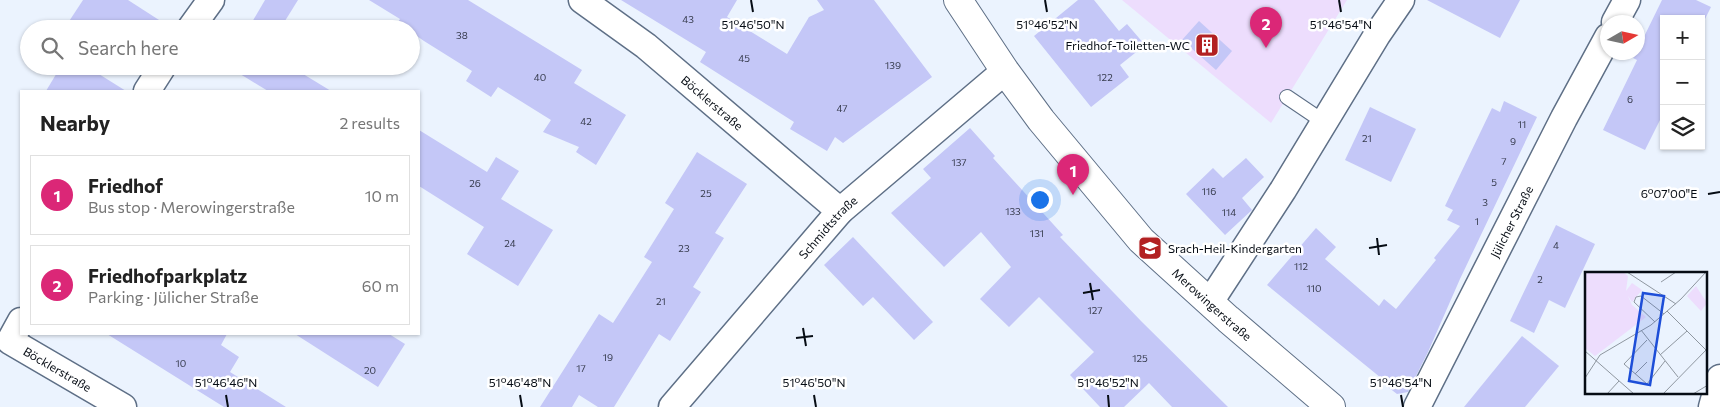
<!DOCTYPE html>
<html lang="en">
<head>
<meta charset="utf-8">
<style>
	body { margin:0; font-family:Commissioner,sans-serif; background:#f6f6f6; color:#222 }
	.controls { position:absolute; right:15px; top:15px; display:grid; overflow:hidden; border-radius:0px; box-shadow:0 1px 4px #0004 }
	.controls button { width:45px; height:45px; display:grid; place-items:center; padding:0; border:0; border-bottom:1px solid #e0e0e0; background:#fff; color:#222; font:25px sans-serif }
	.compass { position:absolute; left:1600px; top:15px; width:45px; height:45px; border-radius:50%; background:#fff; box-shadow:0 1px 4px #0004; rotate:81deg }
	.you { position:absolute; left:1039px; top:199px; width:18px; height:18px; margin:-12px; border:4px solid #fff; border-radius:50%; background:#1a73e8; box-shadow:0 0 0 8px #1a73e833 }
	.badge { display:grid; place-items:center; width:32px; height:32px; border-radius:50%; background:#db2777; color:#fff; font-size:16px; font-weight:700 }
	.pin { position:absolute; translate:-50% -41px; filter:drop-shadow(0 1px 2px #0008) }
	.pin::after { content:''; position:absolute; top:26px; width:18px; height:15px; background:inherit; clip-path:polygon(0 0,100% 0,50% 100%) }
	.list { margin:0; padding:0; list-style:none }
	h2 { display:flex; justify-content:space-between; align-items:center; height:65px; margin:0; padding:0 20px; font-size:21px }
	h2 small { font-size:16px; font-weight:400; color:#767676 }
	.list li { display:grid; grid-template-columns:32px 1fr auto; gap:15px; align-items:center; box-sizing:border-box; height:80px; margin:0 10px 10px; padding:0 10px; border:1px solid #e0e0e0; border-radius:0px }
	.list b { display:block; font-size:19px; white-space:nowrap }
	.list p { margin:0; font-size:16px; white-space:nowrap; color:#767676 }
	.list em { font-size:16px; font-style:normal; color:#767676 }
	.icon { flex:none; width:28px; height:28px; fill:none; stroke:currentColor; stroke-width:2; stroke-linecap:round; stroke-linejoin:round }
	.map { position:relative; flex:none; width:1720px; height:407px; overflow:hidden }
	.search { position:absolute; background:#fff; box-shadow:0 1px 4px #0004; left:20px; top:20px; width:400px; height:55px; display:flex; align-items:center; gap:12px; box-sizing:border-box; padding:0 18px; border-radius:28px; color:#767676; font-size:19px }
	.panel { position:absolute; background:#fff; box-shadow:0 1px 4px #0004; left:20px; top:90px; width:400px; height:245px; border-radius:0px }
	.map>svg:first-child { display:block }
	.green { fill:#edddfd }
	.building { fill:#c4c7f7 }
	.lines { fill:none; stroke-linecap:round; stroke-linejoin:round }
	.service-casing { stroke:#5e6f86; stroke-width:16 }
	.minor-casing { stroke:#5e6f86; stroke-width:29 }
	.tertiary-casing { stroke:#5e6f86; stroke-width:30 }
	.service { stroke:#fff; stroke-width:14 }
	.minor { stroke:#fff; stroke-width:26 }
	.tertiary { stroke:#fff; stroke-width:28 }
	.ticks { fill:none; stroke:#060c14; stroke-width:2 }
	.labels { text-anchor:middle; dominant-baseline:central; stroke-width:5; stroke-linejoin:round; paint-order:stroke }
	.number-label { font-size:10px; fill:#363b4d }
	.poi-label { font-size:12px; fill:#060c14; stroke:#fff; text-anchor:end }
	.street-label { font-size:12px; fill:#060c14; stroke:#fff }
	.inset-road { fill:none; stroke:#8f97a0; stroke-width:1 }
	.view { fill:#1d4ed8; fill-opacity:0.15; stroke:#1d4ed8; stroke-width:2.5 }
	.inset-edge { fill:none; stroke:#060c14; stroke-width:2.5 }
	.ticks-label { font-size:12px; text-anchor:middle; fill:#060c14; stroke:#fff; stroke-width:5; stroke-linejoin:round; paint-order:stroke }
</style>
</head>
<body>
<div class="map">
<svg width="1720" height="407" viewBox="0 0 1720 407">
	<rect width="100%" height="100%" fill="#ebf3fe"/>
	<polygon class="green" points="1122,0 1347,0 1271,123"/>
	<g class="building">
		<polygon points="83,0 128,0 173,29 64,29"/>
		<polygon points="265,0 298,0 280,29 248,29"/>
		<polygon points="369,0 468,0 582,70 574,83 626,115 596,165 576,152 579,147 543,132 551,120 498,87 491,97 466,81 472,71 424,41 411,32 411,29 394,29 400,19"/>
		<polygon points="621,0 737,0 727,17 787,54 809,17 824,10 817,0 874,0 932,77 843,143 835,137 827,151 790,129 794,122 700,62 706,52"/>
		<polygon points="1078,0 1094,0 1119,31 1127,24 1145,45 1120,65 1129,77 1091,107 1034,36"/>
		<polygon points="1427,0 1520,0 1500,38"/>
		<polygon points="1662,0 1696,0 1711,7 1701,27 1701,19 1664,19 1664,112 1645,150 1603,130 1637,60 1633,58 1638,52 1638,49"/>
		<polygon points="1199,21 1232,51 1216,70 1182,40"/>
		<polygon points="61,66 86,66 126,91 46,91"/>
		<polygon points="227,66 290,66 331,91 268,91"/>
		<polygon points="1504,101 1537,117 1460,279 1428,352 1408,392 1397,394 1384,384 1386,382 1267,285 1316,228 1336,247 1325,259 1379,306 1384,299 1396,309 1436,260 1434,258 1460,226 1447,220 1453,210 1445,206 1492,108 1500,112"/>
		<polygon points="1370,107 1416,129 1391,182 1345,160"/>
		<polygon points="970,128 995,156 993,158 1063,235 1060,237 1142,322 1228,407 1172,407 1149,383 1124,407 1100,407 1070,375 1094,352 1039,297 1009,327 980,299 1011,267 981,232 944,267 891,213 931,178 923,169"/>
		<polygon points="419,130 487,172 496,157 519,171 501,199 553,230 518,286 467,254 484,227 419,186"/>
		<polygon points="697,152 747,184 715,233 724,238 693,287 701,292 670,341 659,334 614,407 598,407 579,395 572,407 540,407 599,314 613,323 652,262 644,257 674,209 665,203"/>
		<polygon points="1246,158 1264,177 1242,198 1252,210 1225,235 1186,194 1213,168 1223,178"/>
		<polygon points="1556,225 1595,244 1565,308 1549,300 1534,333 1510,321"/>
		<polygon points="853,237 933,322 914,340 873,297 863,306 824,265"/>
		<polygon points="107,334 227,334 221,345 239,357 230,372 286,407 224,407"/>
		<polygon points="295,334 389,334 405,344 378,387"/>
		<polygon points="1522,336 1559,366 1525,407 1464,407"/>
	</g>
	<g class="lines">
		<g class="service-casing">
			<polyline id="service" points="1287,97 1324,122"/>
		</g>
		<g class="minor-casing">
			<g id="minor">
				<path id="s1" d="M582 0 646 46 840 211"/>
				<polyline points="1615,22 1627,0"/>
				<polyline points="190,29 211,0"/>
				<polyline points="147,91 163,66"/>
				<polyline points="1210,302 1283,190 1377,35 1401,0"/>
				<path id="s2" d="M21 321 10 341 123 407"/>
				<path id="s3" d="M672 407 840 211 1005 71"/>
				<path id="s4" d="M1417 407 1564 118 1608 37"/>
				<polyline points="1712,407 1720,378"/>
			</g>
		</g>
		<g class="tertiary-casing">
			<g id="tertiary">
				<path id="s5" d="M958 0 1005 71 1041 120 1141 240 1228 319 1331 407"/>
			</g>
		</g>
		<use href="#service" class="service"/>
		<use href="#minor" class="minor"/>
		<use href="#tertiary" class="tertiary"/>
	</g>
	<path class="ticks" d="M751 0 753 12M1045 0 1047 12M1339 0 1341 12M1708 194 1720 192M1377 238 1379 255M1369 248 1387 245M1090 283 1093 300M1083 293 1100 290M803 328 806 346M796 338 813 336M226 395 228 407M520 395 522 407M814 395 816 407M1108 395 1109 407M1401 395 1403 407"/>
	<defs>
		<g id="building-square" transform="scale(1.25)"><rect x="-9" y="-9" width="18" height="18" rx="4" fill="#b22122" stroke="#fff"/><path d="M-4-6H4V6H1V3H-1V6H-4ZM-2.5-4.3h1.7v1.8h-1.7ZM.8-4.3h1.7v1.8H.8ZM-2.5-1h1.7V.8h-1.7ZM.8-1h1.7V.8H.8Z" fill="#fff"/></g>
		<g id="school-square" transform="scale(1.25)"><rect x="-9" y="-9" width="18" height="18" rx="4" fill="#b22122" stroke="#fff"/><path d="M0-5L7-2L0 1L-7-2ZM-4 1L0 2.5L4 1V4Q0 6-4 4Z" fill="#fff"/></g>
	</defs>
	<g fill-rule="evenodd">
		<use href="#building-square" x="1207" y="45"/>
		<use href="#school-square" x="1150" y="248"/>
	</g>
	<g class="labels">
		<g class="number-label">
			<text x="688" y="19">43</text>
			<text x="462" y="35">38</text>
			<text x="744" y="58">45</text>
			<text x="893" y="65">139</text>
			<text x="540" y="77">40</text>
			<text x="1105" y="77">122</text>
			<text x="1630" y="99">6</text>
			<text x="842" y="108">47</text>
			<text x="586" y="121">42</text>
			<text x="1522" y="124">11</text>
			<text x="1367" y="138">21</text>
			<text x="1513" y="141">9</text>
			<text x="1504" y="161">7</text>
			<text x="959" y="162">137</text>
			<text x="1494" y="182">5</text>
			<text x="475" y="183">26</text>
			<text x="1209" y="191">116</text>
			<text x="706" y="193">25</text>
			<text x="1485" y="202">3</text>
			<text x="1013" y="211">133</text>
			<text x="1229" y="212">114</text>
			<text x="1477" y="221">1</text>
			<text x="1037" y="233">131</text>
			<text x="510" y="243">24</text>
			<text x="1556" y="245">4</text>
			<text x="684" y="248">23</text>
			<text x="1301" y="266">112</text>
			<text x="1540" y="279">2</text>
			<text x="1314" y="288">110</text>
			<text x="661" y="301">21</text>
			<text x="1095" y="310">127</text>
			<text x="608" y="357">19</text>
			<text x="1140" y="358">125</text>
			<text x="181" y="363">10</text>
			<text x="581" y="368">17</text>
			<text x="370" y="370">20</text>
		</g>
		<g class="poi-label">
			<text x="1190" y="45">Friedhof-Toiletten-WC</text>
			<text x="1168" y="248" text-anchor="start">Srach-Heil-Kindergarten</text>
		</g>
		<g class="street-label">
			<text stroke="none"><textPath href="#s1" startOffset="166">Böcklerstraße</textPath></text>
			<text stroke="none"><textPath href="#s4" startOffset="208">Jülicher Straße</textPath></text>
			<text stroke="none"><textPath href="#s3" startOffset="238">Schmidtstraße</textPath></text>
			<text stroke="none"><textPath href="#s5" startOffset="398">Merowingerstraße</textPath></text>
			<text stroke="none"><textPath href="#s2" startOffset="78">Böcklerstraße</textPath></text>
		</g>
	</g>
	<g transform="translate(1585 272)">
		<rect width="122" height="122" fill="#ebf3fe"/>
		<path d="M0 0H38L43 4 41 19 47 11 57 18 47 30 43 24 47 33 61 45 10 84 0 76ZM111 14 122 31 116 39 102 24Z" fill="#edddfd"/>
		<path class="inset-road" d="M42 0 91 32M76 10 91 0M82 39 123 80M70 50 49 30 51 25 56 24 79 42M56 58 93 105M62 68 39 92 62 112 80 89M0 79 49 122M75 83 102 59M50 102 62 90M0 106 15 83 66 53 96 27 121 0M22 122 34 109M78 122 123 76M108 122 123 113"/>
		<path class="view" d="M58 21 79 24 65 113 44 109Z"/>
		<rect width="122" height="122" class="inset-edge"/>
	</g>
	<g class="ticks-label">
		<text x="1341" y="29">51°46'54"N</text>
		<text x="753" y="29">51°46'50"N</text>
		<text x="1047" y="29">51°46'52"N</text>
		<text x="1669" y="198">6°07'00"E</text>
		<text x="226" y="387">51°46'46"N</text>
		<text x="520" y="387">51°46'48"N</text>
		<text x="814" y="387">51°46'50"N</text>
		<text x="1108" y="387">51°46'52"N</text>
		<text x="1401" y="387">51°46'54"N</text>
	</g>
</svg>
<div class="controls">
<button>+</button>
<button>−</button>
<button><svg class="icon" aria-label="layers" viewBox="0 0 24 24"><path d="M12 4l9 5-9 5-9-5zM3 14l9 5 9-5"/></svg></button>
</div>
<svg class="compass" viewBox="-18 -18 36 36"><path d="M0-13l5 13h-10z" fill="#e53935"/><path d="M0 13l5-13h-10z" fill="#767676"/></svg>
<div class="you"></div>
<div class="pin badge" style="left:1073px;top:195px">1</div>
<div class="pin badge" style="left:1266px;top:48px">2</div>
<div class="search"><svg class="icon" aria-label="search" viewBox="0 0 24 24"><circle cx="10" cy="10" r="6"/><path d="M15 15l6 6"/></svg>Search here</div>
<section class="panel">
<h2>Nearby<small>2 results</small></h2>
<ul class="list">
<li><span class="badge">1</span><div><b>Friedhof</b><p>Bus stop · Merowingerstraße</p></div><em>10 m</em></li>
<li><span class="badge">2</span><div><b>Friedhofparkplatz</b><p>Parking · Jülicher Straße</p></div><em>60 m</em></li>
</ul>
</section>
</div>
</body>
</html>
